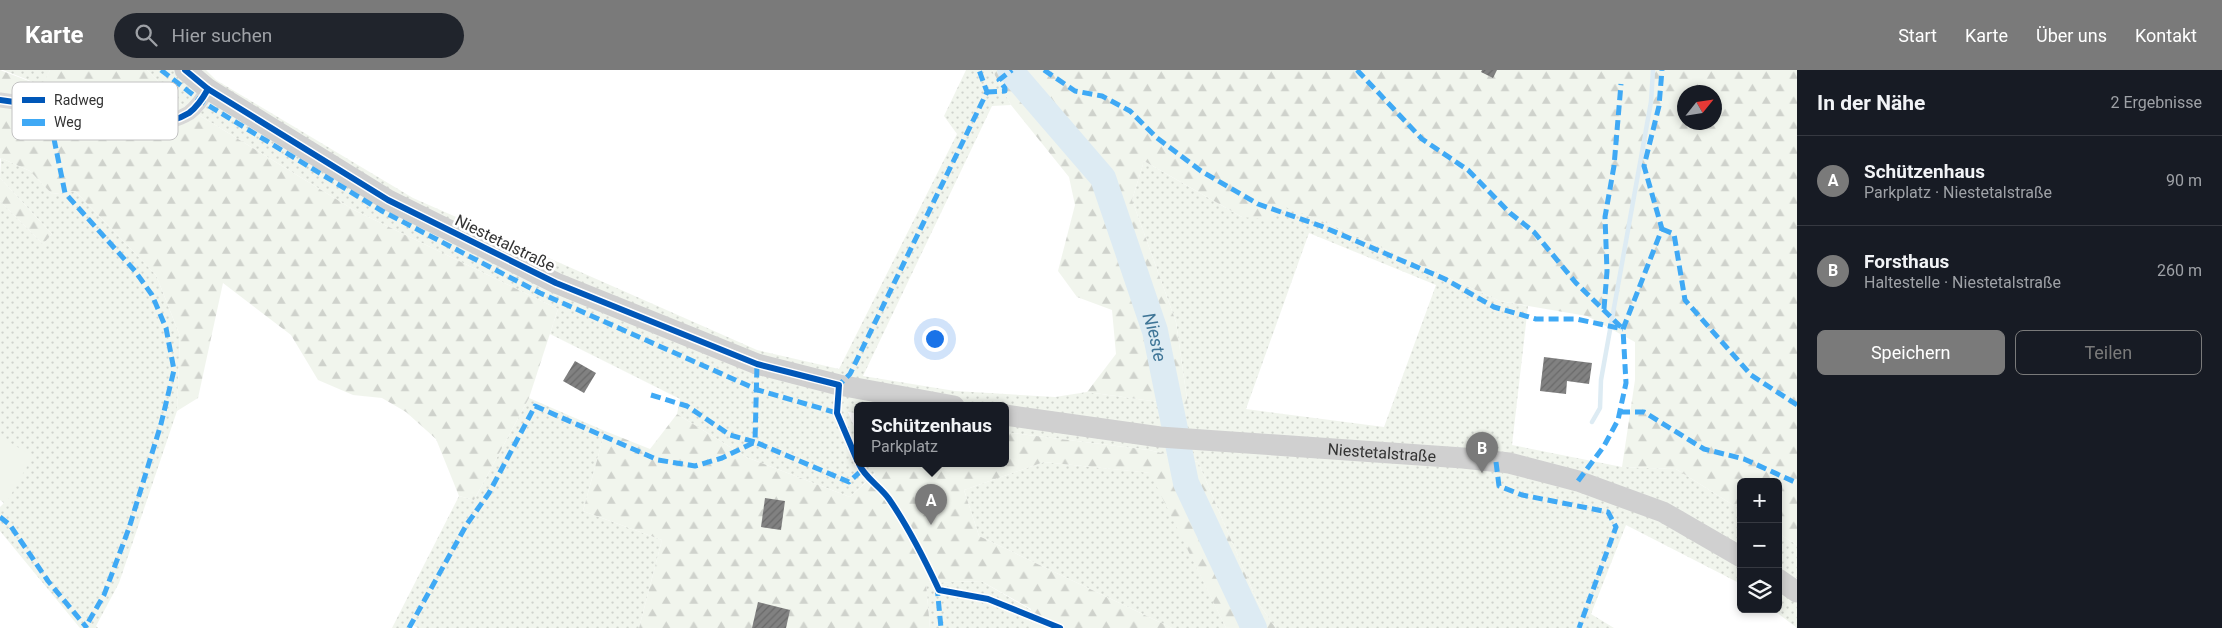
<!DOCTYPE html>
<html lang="de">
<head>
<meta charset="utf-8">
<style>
	body { margin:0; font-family:Roboto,sans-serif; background:#20242c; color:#f1f3f6 }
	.controls { position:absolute; right:15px; bottom:15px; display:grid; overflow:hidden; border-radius:8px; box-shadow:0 2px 8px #0003 }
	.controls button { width:45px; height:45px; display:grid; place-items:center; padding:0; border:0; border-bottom:1px solid #363941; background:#171b24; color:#f1f3f6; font:25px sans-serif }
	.compass { position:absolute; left:1677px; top:15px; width:45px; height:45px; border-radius:50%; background:#171b24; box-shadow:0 2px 8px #0003; rotate:60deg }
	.you { position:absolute; left:934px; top:268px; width:18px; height:18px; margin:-12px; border:4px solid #fff; border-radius:50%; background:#1a73e8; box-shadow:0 0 0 8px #1a73e833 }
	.badge { display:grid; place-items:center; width:32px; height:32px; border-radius:50%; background:#7a7a7a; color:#fff; font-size:16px; font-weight:700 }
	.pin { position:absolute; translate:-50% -41px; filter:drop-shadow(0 1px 2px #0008) }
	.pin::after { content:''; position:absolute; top:26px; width:18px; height:15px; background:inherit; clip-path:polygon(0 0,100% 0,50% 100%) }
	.popup { position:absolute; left:854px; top:332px; width:155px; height:65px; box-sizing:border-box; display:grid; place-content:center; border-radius:8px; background:#171b24; filter:drop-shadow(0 1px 4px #0005); font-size:16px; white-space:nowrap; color:#9ea1a6 }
	.popup b { font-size:19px; color:#f1f3f6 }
	.popup::after { content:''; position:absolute; left:50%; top:100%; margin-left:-10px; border:10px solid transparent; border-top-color:#171b24 }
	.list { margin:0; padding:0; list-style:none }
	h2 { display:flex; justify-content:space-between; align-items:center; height:65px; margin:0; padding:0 20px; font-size:21px }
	h2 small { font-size:16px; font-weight:400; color:#9ea1a6 }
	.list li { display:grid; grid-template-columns:32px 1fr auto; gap:15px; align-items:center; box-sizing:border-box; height:90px; padding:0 20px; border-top:1px solid #363941 }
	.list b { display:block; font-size:19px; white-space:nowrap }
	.list p { margin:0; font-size:16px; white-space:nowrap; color:#9ea1a6 }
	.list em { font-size:16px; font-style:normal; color:#9ea1a6 }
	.actions { display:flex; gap:10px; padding:15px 20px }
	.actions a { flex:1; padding:11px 0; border:1px solid #7a7a7a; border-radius:8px; text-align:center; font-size:18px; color:#7a7a7a }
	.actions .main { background:#7a7a7a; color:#fff }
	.icon { flex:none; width:28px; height:28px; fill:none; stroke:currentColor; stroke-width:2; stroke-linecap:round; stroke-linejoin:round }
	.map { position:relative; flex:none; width:1797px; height:558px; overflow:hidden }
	header { display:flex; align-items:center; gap:30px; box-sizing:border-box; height:70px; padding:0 25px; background:#7a7a7a; color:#fff }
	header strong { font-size:24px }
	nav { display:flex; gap:28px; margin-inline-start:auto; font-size:18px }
	.search { width:350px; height:45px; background:#20242c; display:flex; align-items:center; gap:12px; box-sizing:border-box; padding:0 18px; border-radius:28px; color:#9ea1a6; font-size:19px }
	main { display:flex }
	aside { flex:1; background:#171b24 }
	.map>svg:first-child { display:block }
	.grass { fill:url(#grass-dots); fill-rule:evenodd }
	.forest { fill:url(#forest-firs); fill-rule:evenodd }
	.pitch { fill:#f1f5ed }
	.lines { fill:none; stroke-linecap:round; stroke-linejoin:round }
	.stream { stroke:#ddebf3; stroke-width:4.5 }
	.river { stroke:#ddebf3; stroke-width:26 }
	.building { fill:url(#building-hatch) }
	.street { stroke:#d7d7d7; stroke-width:15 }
	.secondary { stroke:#d0d0d0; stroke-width:21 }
	.quiet { stroke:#3fa9f5; stroke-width:5; stroke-dasharray:10 5; stroke-linecap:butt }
	.cycleway-casing { stroke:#fff; stroke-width:9 }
	.cycleway { stroke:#0057b8; stroke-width:6 }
	.labels { text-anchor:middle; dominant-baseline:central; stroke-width:5; stroke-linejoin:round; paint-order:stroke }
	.street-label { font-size:16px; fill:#333; stroke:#fff }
	.water-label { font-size:18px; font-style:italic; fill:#3f7597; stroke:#fff }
	.key { fill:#fff; stroke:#c2c2c2; stroke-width:1 }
	.key-label { font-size:14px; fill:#333 }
</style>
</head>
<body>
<header>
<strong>Karte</strong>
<div class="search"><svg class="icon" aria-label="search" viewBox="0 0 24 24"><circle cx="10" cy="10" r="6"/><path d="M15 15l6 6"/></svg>Hier suchen</div>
<nav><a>Start</a><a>Karte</a><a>Über uns</a><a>Kontakt</a></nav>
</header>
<main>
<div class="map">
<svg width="1797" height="558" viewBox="0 0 1797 558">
	<defs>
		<pattern id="grass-dots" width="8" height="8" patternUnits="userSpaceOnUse" patternTransform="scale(1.25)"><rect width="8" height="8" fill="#f1f5ed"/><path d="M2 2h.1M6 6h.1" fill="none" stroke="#cfd2cc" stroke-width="1.8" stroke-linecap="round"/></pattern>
		<pattern id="forest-firs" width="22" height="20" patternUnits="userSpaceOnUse" patternTransform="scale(1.25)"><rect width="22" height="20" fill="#f1f5ed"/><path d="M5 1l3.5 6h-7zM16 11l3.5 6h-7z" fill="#cfd2cc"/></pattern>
		<pattern id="building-hatch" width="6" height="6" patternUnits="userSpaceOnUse" patternTransform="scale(1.25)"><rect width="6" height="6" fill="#818181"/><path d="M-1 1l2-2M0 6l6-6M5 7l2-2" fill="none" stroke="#6a6a6a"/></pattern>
	</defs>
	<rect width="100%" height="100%" fill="#fff"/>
	<g class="grass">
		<polygon points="3,0 50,0 43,16"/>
		<path d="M147 0H206L216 10 413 128 757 280 839 299 957 64 944 46 966 0H992L1011 35 992 36 863 306 955 321 1055 327 1087 322 1188 336 1176 252 1132 130 1144 91 1242 147 1285 136 1325 152 1500 231 1528 236 1512 375 1622 397 1676 399 1741 440V514L1626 455 1591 544 1614 558H1276L1258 533 1198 392 1149 380 1005 362V336H857V343L848 342 857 364V394H870L875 403 850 427 746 387 677 344 680 329 550 264 558 239 354 140 181 34ZM1309 163 1436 215 1384 357 1246 339Z"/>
		<polygon points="1,88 30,101 52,124 75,121 156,205 180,266 177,341 119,513 96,556 98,558 80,558 0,461 0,437 4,433 0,430 0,131 43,174 52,164 0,108"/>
		<polygon points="529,328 605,361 583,441 662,470 639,558 418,558 411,554 408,558 392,558 459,426 474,430"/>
		<polygon points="1044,392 1151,403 1226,558 1172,558 979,466 964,420"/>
		<polygon points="1778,463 1797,475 1797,558 1772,539 1778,539"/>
		<polygon points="981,511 1031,540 1032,558 930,558 926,513"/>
	</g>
	<g class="forest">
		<polygon points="0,0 42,16 50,0 147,0 181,34 354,140 558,239 529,328 474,430 459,426 436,369 406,342 382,328 353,325 318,310 291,265 223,213 198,328 177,341 180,266 156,205 75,121 52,124 30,101 1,88 0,89"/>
		<path d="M992 0H1797V475L1778 463V412H1741V440L1676 399 1622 397 1635 310V272L1587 246 1500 231 1325 152 1285 137 1272 150 1242 147 1144 91 1132 130 1176 252 1188 336 1087 322 1116 284 1112 240 1077 227 1058 201 1075 135 1069 107 1011 35ZM1684 22H1714V52H1684Z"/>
		<polygon points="0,108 52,164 43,174 0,131"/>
		<polygon points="677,344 746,387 850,427 875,404 870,394 1005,394 1005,362 1149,380 1198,392 1258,533 1276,558 1226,558 1150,403 1044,392 964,420 979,466 1172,558 1032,558 1031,539 981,511 926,513 930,558 639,558 662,470 583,441 605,361 650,379"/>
	</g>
	<polygon class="pitch" points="0,367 33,386 8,430 0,425"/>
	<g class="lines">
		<polyline class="stream" points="1592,352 1600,338 1601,310 1651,32 1653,0"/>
		<path class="river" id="s1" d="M1010 0 1103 108 1155 261 1186 413 1254 558"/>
	</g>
	<g class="building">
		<polygon points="1482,0 1497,0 1493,8 1481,2"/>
		<polygon points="1544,287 1592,293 1589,314 1567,311 1566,324 1540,321"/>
		<polygon points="575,291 596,303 584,323 563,311"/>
		<polygon points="765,428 785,431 781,460 761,457"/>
		<polygon points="758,532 790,540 786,558 752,558"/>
	</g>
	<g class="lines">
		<path class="street" d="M0 30C22 33 43 36 65 40 101 47 154 65 189 43 197 37 203 28 208 19"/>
		<g class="secondary">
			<polyline points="185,0 208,19 388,130 556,213 757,294 839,315 954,336"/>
			<path id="s2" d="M1005 345 1160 367 1463 388 1509 393 1578 411 1663 442 1741 487"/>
			<polyline points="1778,509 1797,522"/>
		</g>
		<g class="quiet">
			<polyline points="161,0 201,31 382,141 540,223 758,320 837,343"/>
			<polyline points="1044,0 1075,21 1102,26 1130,41 1157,68 1201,101 1258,134 1321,156 1445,209 1494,237 1536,249 1576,249 1623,259"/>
			<polyline points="1357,0 1422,69 1468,100 1510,143 1534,162 1576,213 1623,259"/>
			<polyline points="987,22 1005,21 1005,18 999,10 1012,0"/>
			<polyline points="63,40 54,69 65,123 135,201 152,225 166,258 174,300 161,354 129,458 104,525 86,556"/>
			<polyline points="1662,159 1674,164 1685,230 1751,305 1797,335"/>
			<polyline points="1604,239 1607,201 1605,147 1614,96 1621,14"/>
			<polyline points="839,319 839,315 850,304 987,22 979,0"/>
			<polyline points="651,325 687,336 730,365 755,372 757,294"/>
			<polyline points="1620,342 1644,342 1704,379 1744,389 1797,413"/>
			<polyline points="1496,392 1499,416 1522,425 1608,442 1616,457 1579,558"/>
			<polyline points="1578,411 1604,376 1618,350 1626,313 1623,259 1662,159 1644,96 1659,36 1662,0"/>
			<polyline points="0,447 10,455 48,511 87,558"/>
			<polyline points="937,516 941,558"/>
			<polyline points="409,558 467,454 489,423 535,336 658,390 695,396 722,388 755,372 849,412 862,400"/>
		</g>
		<g class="cycleway-casing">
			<g id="cycleway">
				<polyline points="185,0 208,19 388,130 556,213 757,294 839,315 837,343 857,390"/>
				<path d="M0 30C22 33 43 36 65 40 101 47 154 65 189 43 197 37 203 28 208 19"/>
				<path d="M859 394C865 408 880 416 889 429 909 458 924 488 939 520L988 529 1060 558"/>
			</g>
		</g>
		<use href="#cycleway" class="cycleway"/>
	</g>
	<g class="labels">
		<g class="street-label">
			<text transform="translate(505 173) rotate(26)">Niestetalstraße</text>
			<text stroke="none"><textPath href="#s2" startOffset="379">Niestetalstraße</textPath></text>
		</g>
		<g class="water-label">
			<text stroke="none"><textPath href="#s1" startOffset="310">Nieste</textPath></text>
		</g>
	</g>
	<rect x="12" y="12" width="166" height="58" rx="8" class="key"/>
	<rect x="22" y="27" width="23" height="6" fill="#0057b8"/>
	<rect x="22" y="49" width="23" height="7" fill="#3fa9f5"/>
	<g class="key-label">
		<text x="54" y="35">Radweg</text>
		<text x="54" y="57">Weg</text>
	</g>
</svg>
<div class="controls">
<button>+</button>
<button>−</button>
<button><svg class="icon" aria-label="layers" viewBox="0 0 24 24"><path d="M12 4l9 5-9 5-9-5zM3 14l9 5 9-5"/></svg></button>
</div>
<svg class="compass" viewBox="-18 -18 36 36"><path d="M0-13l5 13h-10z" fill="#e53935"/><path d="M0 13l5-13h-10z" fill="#9ea1a6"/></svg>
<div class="you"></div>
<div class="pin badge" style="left:931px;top:455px">A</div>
<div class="popup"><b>Schützenhaus</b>Parkplatz</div>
<div class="pin badge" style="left:1482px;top:403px">B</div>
</div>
<aside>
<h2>In der Nähe<small>2 Ergebnisse</small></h2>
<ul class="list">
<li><span class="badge">A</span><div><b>Schützenhaus</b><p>Parkplatz · Niestetalstraße</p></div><em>90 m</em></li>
<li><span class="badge">B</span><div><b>Forsthaus</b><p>Haltestelle · Niestetalstraße</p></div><em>260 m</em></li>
</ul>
<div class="actions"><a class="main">Speichern</a><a>Teilen</a></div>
</aside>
</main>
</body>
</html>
